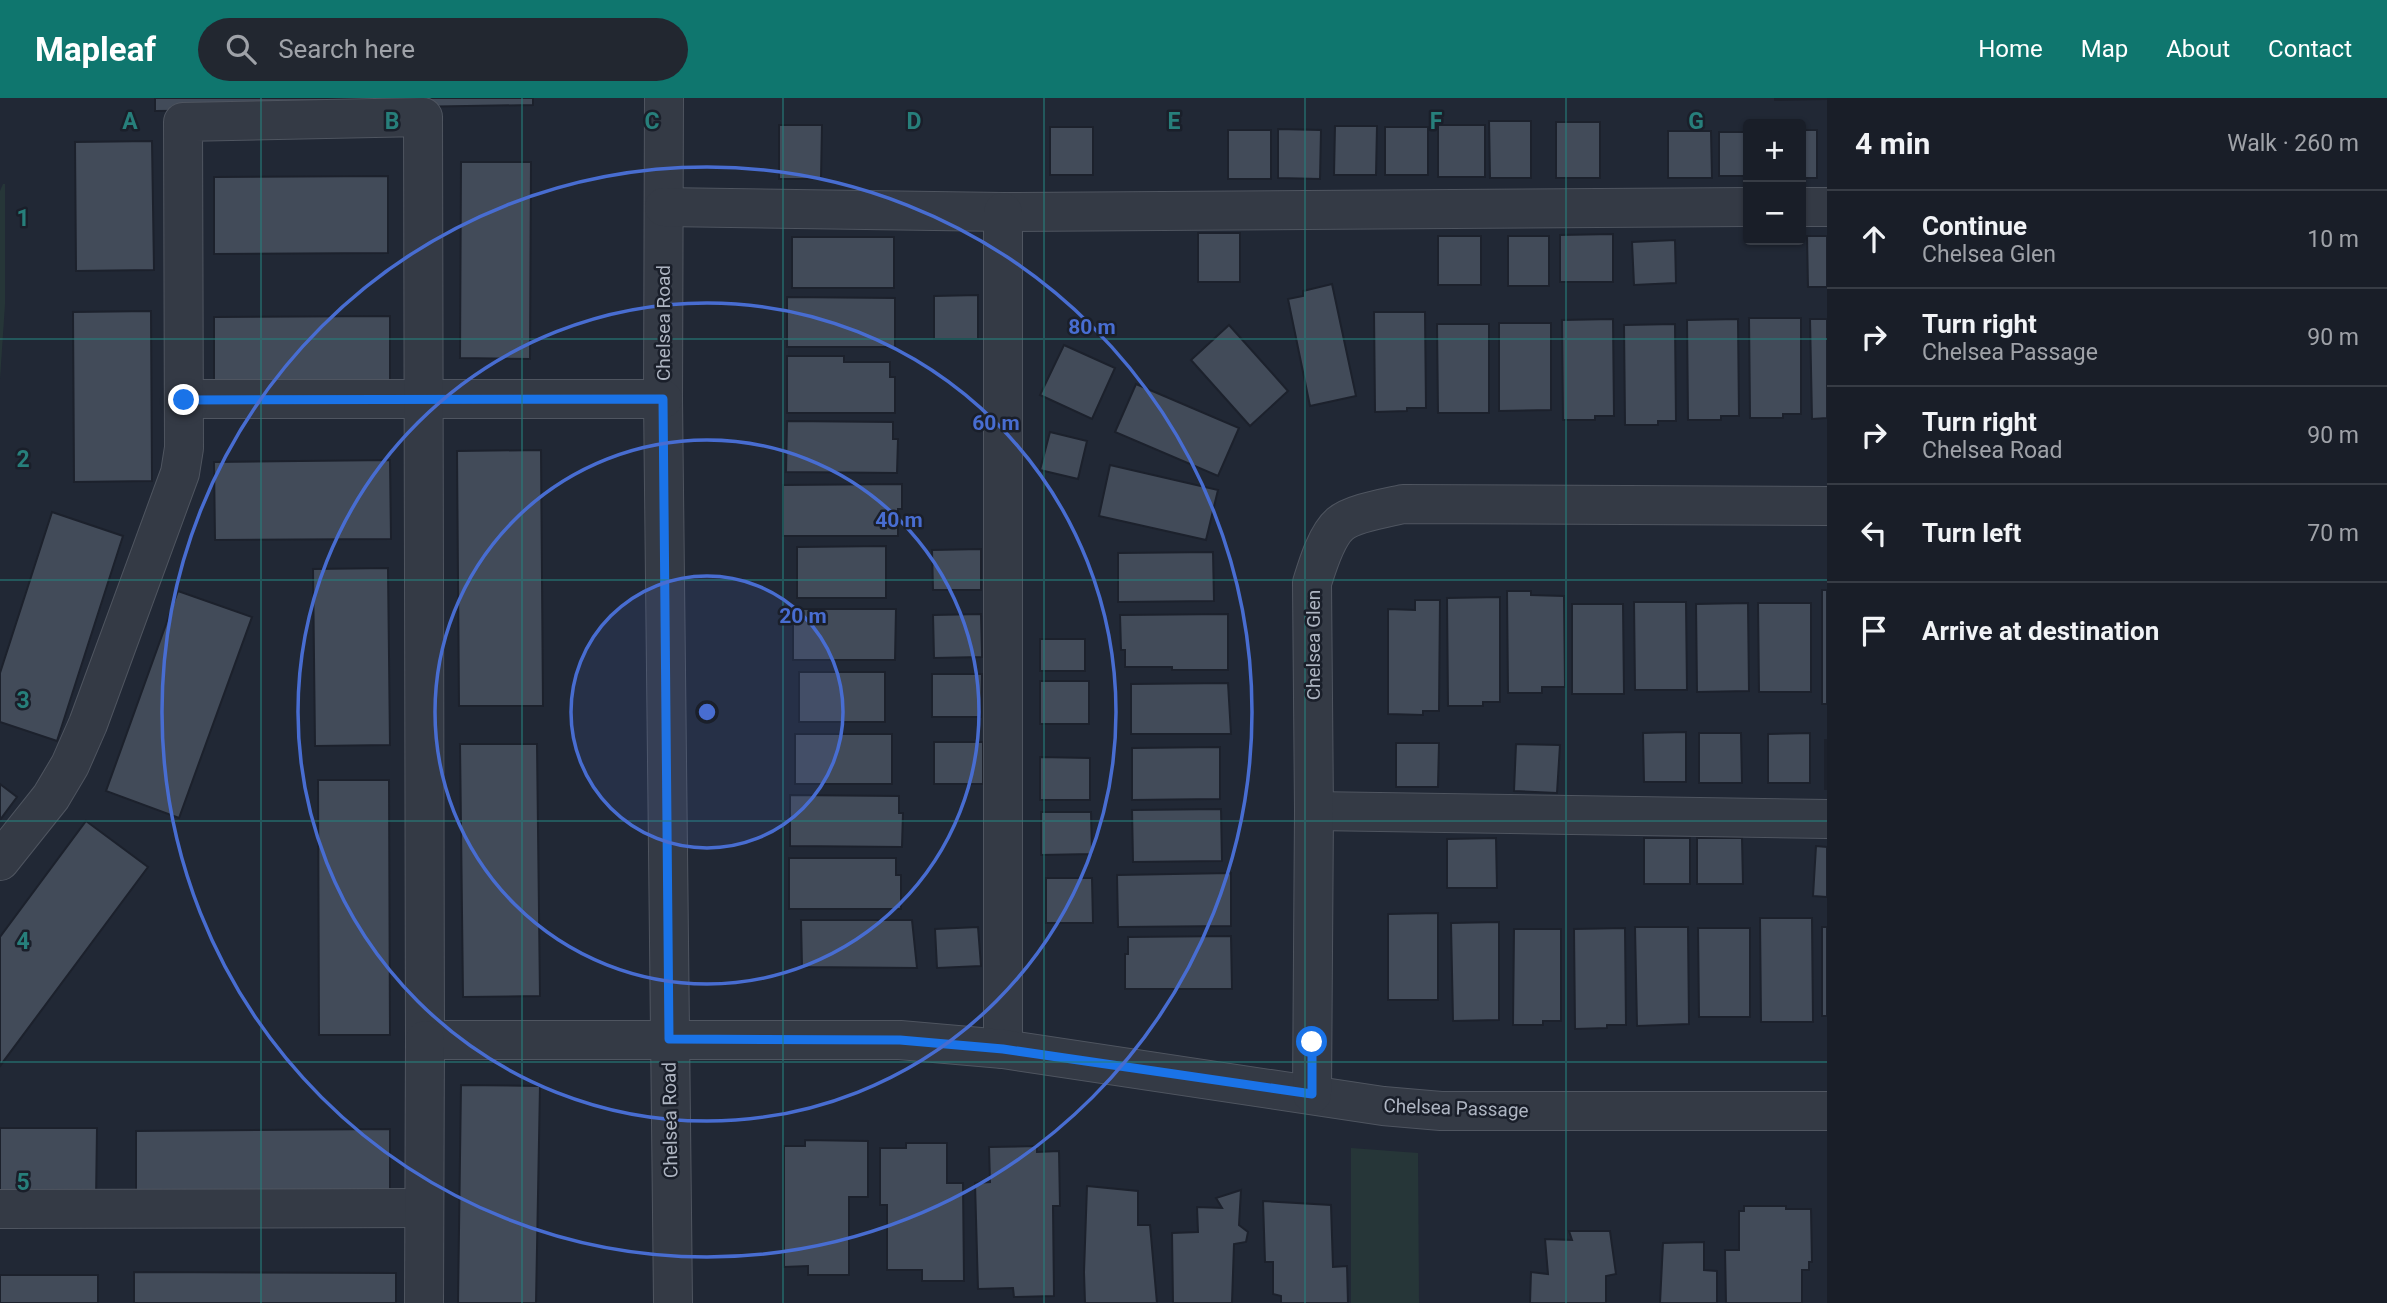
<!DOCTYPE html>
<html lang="en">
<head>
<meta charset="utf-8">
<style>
	body { margin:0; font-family:Roboto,sans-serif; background:#222730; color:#f1f3f6 }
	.controls { position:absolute; right:21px; top:21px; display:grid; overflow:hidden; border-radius:7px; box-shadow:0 2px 5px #0004 }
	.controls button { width:63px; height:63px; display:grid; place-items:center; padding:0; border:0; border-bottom:2px solid #373c45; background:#191e28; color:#f1f3f6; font:35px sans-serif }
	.stop { position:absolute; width:21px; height:21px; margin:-16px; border:5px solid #1a73e8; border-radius:50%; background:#fff }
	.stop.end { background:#1a73e8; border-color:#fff; box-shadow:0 2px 7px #0008 }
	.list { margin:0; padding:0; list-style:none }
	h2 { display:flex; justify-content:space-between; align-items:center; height:91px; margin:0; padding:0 28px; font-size:30px }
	h2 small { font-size:23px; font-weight:400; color:#9fa2a8 }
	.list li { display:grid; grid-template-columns:46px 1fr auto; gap:21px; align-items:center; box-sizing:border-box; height:98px; padding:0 28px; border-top:2px solid #373c45 }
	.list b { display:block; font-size:26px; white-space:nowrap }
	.list p { margin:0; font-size:23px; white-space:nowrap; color:#9fa2a8 }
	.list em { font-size:23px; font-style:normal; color:#9fa2a8 }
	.icon { flex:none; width:38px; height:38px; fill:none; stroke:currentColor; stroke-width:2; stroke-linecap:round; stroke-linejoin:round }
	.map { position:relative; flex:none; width:1827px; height:1205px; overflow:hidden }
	header { display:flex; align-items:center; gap:42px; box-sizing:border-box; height:98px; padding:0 35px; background:#0f766e; color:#fff }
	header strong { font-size:33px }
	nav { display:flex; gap:38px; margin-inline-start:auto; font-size:24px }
	.search { width:490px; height:63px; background:#222730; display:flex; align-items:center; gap:18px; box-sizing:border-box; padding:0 24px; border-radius:38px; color:#9fa2a8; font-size:26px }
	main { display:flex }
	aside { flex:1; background:#191e28 }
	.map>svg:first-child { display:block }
	.green { fill:#263638 }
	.building { fill:#424b59; stroke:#1c212c; stroke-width:2 }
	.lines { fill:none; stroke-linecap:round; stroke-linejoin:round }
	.minor-casing { stroke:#4f5560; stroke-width:40 }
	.minor { stroke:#343a45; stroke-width:38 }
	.route { stroke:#1a73e8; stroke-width:9 }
	.grid { fill:none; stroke:#277f7b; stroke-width:2; stroke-opacity:0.55 }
	.ring { fill:none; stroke:#486dd1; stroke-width:3.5 }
	.labels { text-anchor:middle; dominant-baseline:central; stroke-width:5; stroke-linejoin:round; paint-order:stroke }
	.street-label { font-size:19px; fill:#aeb5c2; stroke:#1a1f2a }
	.grid-label { font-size:23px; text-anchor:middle; font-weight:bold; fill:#277f7b; stroke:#1a1f2a; stroke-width:5; stroke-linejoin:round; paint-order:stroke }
	.centre { fill:#486dd1; stroke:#1a1f2a; stroke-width:3.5 }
	.ring-label { font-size:21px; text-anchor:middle; font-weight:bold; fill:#486dd1; stroke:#1a1f2a; stroke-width:5; stroke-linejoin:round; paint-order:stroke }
</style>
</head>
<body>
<header>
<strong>Mapleaf</strong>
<div class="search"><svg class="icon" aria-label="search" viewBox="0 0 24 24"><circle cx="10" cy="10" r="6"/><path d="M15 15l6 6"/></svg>Search here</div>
<nav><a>Home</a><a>Map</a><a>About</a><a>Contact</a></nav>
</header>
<main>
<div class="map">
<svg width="1827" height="1205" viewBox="0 0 1827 1205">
	<rect width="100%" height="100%" fill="#212835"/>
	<g class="green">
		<polygon points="3,86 5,86 5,206 0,281 0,93"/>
		<polygon points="1351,1050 1418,1055 1419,1205 1351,1205"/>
	</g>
	<g class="building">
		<polygon points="155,0 369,0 369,11 155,13"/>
		<polygon points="408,0 533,0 533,7 408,9"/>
		<polygon points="1775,0 1827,0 1827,1 1775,2"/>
		<polygon points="1489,23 1531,23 1531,80 1490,80"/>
		<rect x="1556" y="24" width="44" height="56"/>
		<polygon points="779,27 822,27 821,81 779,81"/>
		<rect x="1438" y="27" width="47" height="52"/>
		<polygon points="1335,28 1377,28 1376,77 1334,77"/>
		<rect x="1050" y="29" width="43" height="48"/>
		<rect x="1385" y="29" width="43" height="48"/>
		<polygon points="1278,31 1321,32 1320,81 1278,80"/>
		<rect x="1228" y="32" width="43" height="49"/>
		<rect x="1801" y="32" width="16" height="48"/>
		<polygon points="1668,33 1711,33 1712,80 1668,80"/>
		<rect x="1719" y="34" width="29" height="44"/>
		<polygon points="152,43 154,172 76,173 75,44"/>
		<polygon points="461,64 531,64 530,261 460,260"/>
		<polygon points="388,78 388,155 214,156 214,79"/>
		<rect x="1198" y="135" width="42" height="49"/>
		<polygon points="1613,136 1613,184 1560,184 1560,137"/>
		<rect x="1438" y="138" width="43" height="49"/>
		<rect x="1508" y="138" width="41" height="50"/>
		<polygon points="1807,138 1827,138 1827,189 1808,189"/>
		<rect x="792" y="139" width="102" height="51"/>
		<polygon points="1675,142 1676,185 1634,187 1632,144"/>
		<polygon points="1332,186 1356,298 1310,308 1288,201 1303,198 1303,193"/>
		<polygon points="978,197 978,241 934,241 934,198"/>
		<polygon points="787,199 895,200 895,249 787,249"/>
		<polygon points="151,213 152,383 74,384 73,214"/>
		<polygon points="1374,214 1425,214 1426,310 1407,310 1407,313 1375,314"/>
		<polygon points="390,218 390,290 214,291 214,219"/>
		<polygon points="1749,220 1801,220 1801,316 1783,316 1783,320 1750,320"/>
		<polygon points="1613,221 1614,318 1595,318 1595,322 1563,322 1562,222"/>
		<polygon points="1738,221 1739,318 1721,318 1721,322 1688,322 1687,222"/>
		<polygon points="1810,221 1827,221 1827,320 1812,321"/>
		<polygon points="1499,225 1551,225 1551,312 1499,313"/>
		<polygon points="1437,226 1489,226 1489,315 1438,315"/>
		<polygon points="1675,226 1676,323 1658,323 1658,327 1625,327 1624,227"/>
		<polygon points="1229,227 1288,293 1250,328 1191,262"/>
		<polygon points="1064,247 1115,270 1092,321 1040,297"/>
		<polygon points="787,258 844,258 844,264 890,264 890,279 895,279 895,315 787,315"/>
		<polygon points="1136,286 1239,330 1218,378 1115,334"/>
		<polygon points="787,323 893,324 893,341 898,341 897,375 786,374"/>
		<polygon points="1050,334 1087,343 1078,381 1040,372"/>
		<polygon points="541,352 543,608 459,608 457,353"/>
		<polygon points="390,362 391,441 215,442 214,364"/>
		<polygon points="1110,367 1218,392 1206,442 1099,418"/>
		<polygon points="902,386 902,411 898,411 898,438 783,438 783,387"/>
		<polygon points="52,414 123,438 57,643 0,624 0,575"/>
		<polygon points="886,448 886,500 797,500 797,449"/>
		<polygon points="981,451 981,492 933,492 932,452"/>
		<polygon points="1213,454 1214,503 1118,504 1118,455"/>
		<polygon points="388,470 390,647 315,648 313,471"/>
		<rect x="1822" y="492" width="5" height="114"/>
		<polygon points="178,493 252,519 179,720 106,693"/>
		<polygon points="1507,493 1531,493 1531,497 1564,498 1565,589 1542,589 1542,595 1508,595"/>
		<polygon points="1500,499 1500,604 1483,604 1483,608 1448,608 1447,500"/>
		<polygon points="1415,502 1440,502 1439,613 1423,613 1423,617 1388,616 1388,511 1415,512"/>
		<polygon points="1634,504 1686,504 1687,592 1635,592"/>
		<polygon points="1748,505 1749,593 1697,594 1696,506"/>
		<polygon points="1758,505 1811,505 1811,594 1759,594"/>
		<polygon points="1572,506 1623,506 1624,596 1572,596"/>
		<polygon points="793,511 896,511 895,562 793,562"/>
		<polygon points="981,516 982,559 934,560 933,517"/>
		<polygon points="1228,516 1228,572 1172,572 1172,569 1125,569 1125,552 1121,552 1120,517"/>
		<rect x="1040" y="541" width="45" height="32"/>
		<rect x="799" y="574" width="86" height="50"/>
		<polygon points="932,576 982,576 981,619 932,619"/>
		<rect x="1040" y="583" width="49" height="43"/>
		<polygon points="1228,585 1231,636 1131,636 1131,586"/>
		<polygon points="1686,634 1686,684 1644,684 1643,635"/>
		<polygon points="1699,635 1741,635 1742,685 1699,685"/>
		<polygon points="1810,635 1810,685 1768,685 1768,636"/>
		<rect x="795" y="636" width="97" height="50"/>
		<rect x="1825" y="642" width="2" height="49"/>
		<rect x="934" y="644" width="49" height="42"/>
		<polygon points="1396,645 1439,645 1438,689 1396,689"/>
		<polygon points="460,646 537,646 540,898 463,899"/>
		<polygon points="1516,646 1560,647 1557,695 1514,693"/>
		<polygon points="1220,649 1220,701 1132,702 1132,650"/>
		<polygon points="1040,659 1090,660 1090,702 1040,702"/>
		<polygon points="318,682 389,682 390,937 319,937"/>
		<polygon points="0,686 17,699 0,722"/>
		<polygon points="790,697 899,698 899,715 903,715 902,749 790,748"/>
		<polygon points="1221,711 1222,763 1133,764 1132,712"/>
		<polygon points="1041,714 1091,714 1092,756 1041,757"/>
		<polygon points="86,723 148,769 0,968 0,839"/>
		<polygon points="1496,740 1497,790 1447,790 1447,741"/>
		<rect x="1644" y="740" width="46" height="46"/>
		<polygon points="1697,740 1742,740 1743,786 1697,786"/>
		<polygon points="1816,748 1827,749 1827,799 1813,798"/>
		<polygon points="789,760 896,760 896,777 901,777 901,811 789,811"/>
		<polygon points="1231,775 1231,828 1118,829 1117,777"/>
		<polygon points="1046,780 1092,780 1093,825 1046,825"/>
		<polygon points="1438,815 1438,902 1388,902 1388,816"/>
		<polygon points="1760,820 1812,820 1813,924 1761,924"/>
		<polygon points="801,822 912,822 917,870 802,869"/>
		<polygon points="1499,824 1499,922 1453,923 1451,825"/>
		<polygon points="978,829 981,868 937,870 935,831"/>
		<polygon points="1635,829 1688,829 1689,926 1637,928"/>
		<rect x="1822" y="829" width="5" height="89"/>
		<polygon points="1625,830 1626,927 1607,927 1607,930 1575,931 1574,831"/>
		<polygon points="1698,830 1750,830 1750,919 1699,919"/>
		<polygon points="1514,831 1561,831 1561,923 1543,923 1543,927 1513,927"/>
		<polygon points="1231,838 1232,891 1125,891 1125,856 1128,856 1128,839"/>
		<polygon points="461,987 540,988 536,1205 458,1205"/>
		<polygon points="0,1030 97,1030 96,1103 0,1103"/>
		<polygon points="390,1031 390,1109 136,1110 136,1033"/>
		<polygon points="805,1042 868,1043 868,1099 849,1099 849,1177 808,1177 808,1168 784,1169 784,1048 805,1048"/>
		<polygon points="906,1045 947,1045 947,1085 963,1085 964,1183 922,1183 922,1172 887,1172 887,1107 880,1107 880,1050 906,1050"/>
		<polygon points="1037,1048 1037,1054 1059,1053 1060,1108 1053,1108 1054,1198 1014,1199 1013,1190 978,1191 975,1085 990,1084 989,1049"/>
		<polygon points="1087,1088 1138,1093 1138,1127 1150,1127 1157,1205 1085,1205 1084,1174"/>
		<polygon points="1241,1092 1239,1127 1248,1134 1246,1144 1234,1146 1232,1205 1173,1205 1172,1135 1198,1134 1197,1109 1222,1110 1216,1100"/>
		<polygon points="1263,1103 1331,1107 1333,1169 1347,1168 1348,1205 1281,1205 1281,1198 1273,1196 1273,1164 1265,1164"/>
		<polygon points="1744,1108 1786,1108 1786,1111 1811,1111 1812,1164 1809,1164 1809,1172 1802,1172 1802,1205 1726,1205 1725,1152 1739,1152 1739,1113 1744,1113"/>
		<polygon points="1569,1133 1610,1133 1616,1176 1606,1178 1606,1205 1530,1205 1531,1174 1548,1176 1545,1141 1572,1142"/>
		<polygon points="1704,1144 1704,1172 1717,1173 1717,1205 1660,1205 1663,1145"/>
		<polygon points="134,1174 396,1175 396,1205 134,1205"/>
		<rect x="0" y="1177" width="98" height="28"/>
	</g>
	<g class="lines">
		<g class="minor-casing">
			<g id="minor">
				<polyline points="664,0 663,301 673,1205"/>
				<polyline points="664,109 1003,114 1748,109"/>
				<polyline points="1801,109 1827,109"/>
				<polyline points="1003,114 1003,951"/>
				<polyline points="184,301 663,301"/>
				<polyline points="1314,713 1827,721"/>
				<polyline points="0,763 51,699 70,667 88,626 180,375 184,350 183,24 423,19 425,942 900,942 1003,951 1383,1008 1441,1013 1827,1013"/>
				<path d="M1312 996 1314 713 1312 485C1317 469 1326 438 1340 426 1353 415 1386 410 1403 406L1827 408"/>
				<polyline points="0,1111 424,1110"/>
				<polyline points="424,1205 425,942"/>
			</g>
		</g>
		<use href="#minor" class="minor"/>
	</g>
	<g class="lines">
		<polyline class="route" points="184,302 663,301 669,941 900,942 1003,951 1312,996 1312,944"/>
	</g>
	<path class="grid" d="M261 0V1205M522 0V1205M783 0V1205M1044 0V1205M1305 0V1205M1566 0V1205M0 241H1827M0 482H1827M0 723H1827M0 964H1827"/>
	<circle cx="707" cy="614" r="136" fill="#486dd1" fill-opacity=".12"/>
	<g class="ring">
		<circle cx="707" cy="614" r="136"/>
		<circle cx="707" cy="614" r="272"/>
		<circle cx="707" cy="614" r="409"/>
		<circle cx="707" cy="614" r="545"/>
	</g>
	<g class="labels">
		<g class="street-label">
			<text transform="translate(663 225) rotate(-90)">Chelsea Road</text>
			<text transform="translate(1313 547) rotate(-90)">Chelsea Glen</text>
			<text transform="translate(1456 1010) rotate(2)">Chelsea Passage</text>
			<text transform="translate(670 1022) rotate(-91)">Chelsea Road</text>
		</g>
	</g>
	<g class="grid-label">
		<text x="130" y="31">A</text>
		<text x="392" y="31">B</text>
		<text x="652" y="31">C</text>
		<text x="914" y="31">D</text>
		<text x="1174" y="31">E</text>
		<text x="1436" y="31">F</text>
		<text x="1696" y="31">G</text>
		<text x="23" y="128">1</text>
		<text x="23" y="369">2</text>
		<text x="23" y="610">3</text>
		<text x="23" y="851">4</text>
		<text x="23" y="1092">5</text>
	</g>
	<circle cx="707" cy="614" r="10" class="centre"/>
	<g class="ring-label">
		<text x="1092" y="236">80 m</text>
		<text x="996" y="332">60 m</text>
		<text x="899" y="429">40 m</text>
		<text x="803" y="525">20 m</text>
	</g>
</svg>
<div class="controls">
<button>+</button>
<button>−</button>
</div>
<div class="stop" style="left:1312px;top:944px"></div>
<div class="stop end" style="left:184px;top:302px"></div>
</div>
<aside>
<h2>4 min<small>Walk · 260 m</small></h2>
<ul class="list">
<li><svg class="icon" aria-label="ahead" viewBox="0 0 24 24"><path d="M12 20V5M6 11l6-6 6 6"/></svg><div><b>Continue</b><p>Chelsea Glen</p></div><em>10 m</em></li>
<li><svg class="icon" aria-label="right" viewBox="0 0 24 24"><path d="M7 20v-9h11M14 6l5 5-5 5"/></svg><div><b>Turn right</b><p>Chelsea Passage</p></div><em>90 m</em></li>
<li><svg class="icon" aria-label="right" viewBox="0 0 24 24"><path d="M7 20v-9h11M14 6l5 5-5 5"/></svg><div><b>Turn right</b><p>Chelsea Road</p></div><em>90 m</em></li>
<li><svg class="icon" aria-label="left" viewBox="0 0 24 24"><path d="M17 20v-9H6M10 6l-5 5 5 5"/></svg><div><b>Turn left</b></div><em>70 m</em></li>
<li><svg class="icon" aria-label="arrive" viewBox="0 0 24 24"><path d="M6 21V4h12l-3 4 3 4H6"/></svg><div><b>Arrive at destination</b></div></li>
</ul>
</aside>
</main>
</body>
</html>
